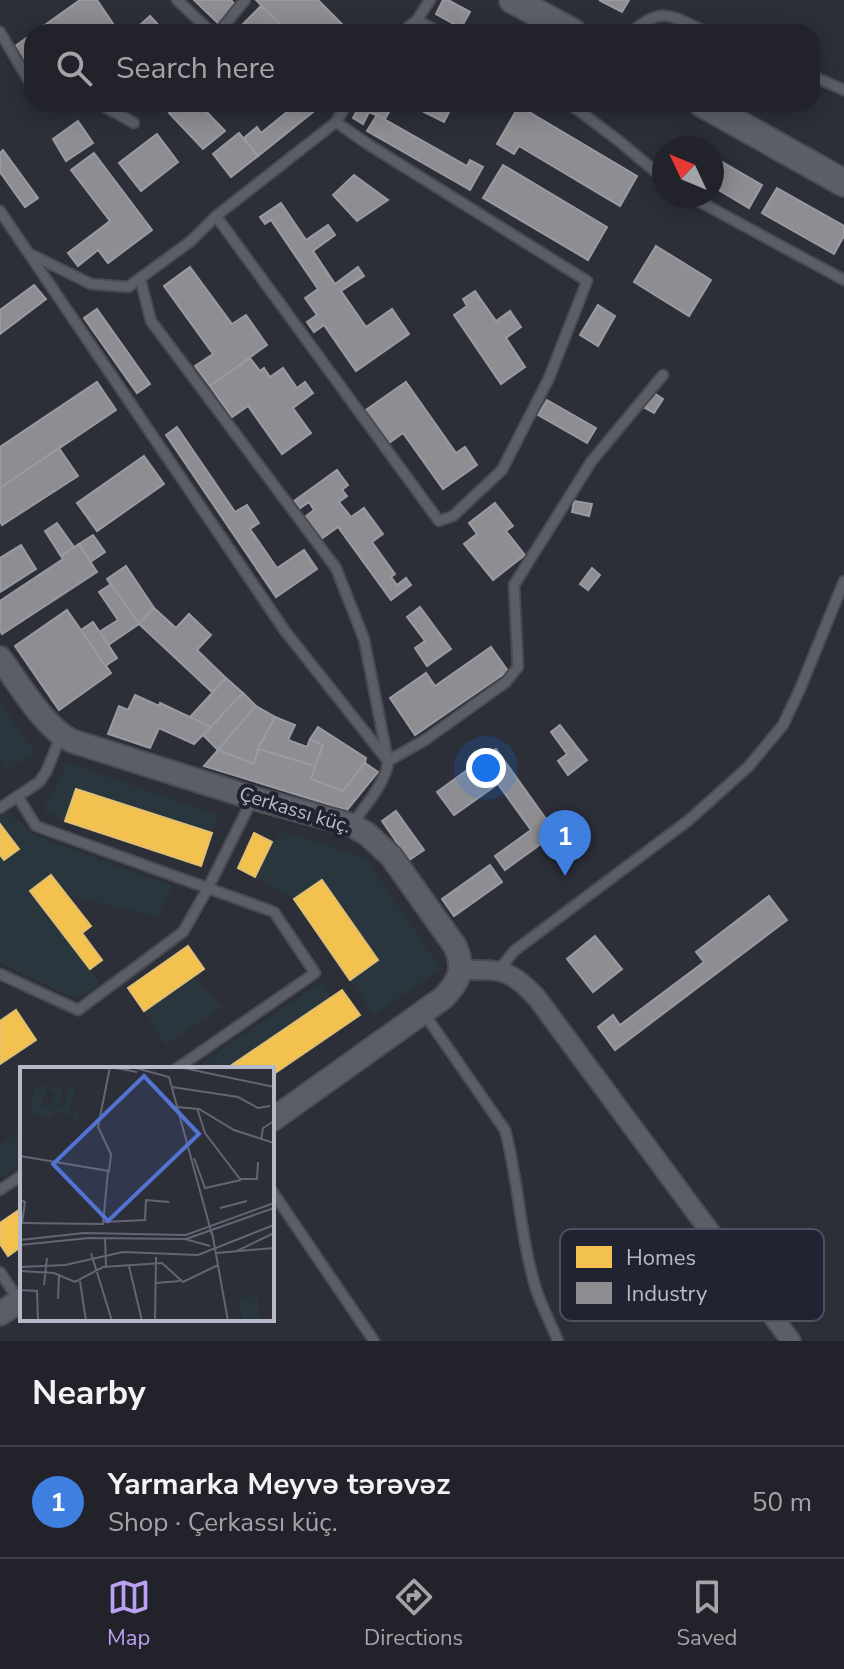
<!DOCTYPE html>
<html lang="en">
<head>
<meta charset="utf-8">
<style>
	body { margin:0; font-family:"Nunito Sans",sans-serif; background:#2d2f36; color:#f1f3f6 }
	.compass { position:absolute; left:652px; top:136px; width:72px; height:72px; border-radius:50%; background:#21222a; box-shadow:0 4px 20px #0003; rotate:314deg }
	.you { position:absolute; left:486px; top:768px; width:28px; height:28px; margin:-20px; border:6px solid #fff; border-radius:50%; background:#1a73e8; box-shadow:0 0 0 12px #1a73e833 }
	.badge { display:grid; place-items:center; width:52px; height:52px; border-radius:50%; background:#bca0f2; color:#fff; font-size:26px; font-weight:700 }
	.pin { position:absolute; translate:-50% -66px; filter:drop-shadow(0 2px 4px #0008) }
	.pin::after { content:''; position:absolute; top:42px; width:28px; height:24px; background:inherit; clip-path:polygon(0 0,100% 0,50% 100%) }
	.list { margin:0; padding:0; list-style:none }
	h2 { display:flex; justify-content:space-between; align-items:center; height:104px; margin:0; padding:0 32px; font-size:34px }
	h2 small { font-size:26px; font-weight:400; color:#a2a4a8 }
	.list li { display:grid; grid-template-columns:52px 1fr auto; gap:24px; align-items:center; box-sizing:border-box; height:112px; padding:0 32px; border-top:2px solid #3e3f47 }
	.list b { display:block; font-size:30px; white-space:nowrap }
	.list p { margin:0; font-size:26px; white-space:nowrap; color:#a2a4a8 }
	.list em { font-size:26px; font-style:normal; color:#a2a4a8 }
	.icon { flex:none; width:44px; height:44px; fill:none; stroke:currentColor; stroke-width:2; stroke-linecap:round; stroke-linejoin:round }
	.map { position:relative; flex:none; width:844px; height:1341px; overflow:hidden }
	.search { position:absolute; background:#21222a; box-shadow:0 4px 20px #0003; left:24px; right:24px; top:24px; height:88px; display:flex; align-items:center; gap:20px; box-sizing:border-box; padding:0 28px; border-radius:24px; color:#a2a4a8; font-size:30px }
	.sheet { height:216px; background:#21222a }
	nav { display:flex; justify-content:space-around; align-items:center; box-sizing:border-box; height:112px; border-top:2px solid #3e3f47; background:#21222a; font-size:22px; color:#a2a4a8 }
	nav a { display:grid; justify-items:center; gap:4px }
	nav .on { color:#bca0f2 }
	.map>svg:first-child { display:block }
	.green { fill:#29363d }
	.homes { fill:#f2c14e; stroke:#e0bf73; stroke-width:2 }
	.industry { fill:#8d8d92; stroke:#999aa2; stroke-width:2 }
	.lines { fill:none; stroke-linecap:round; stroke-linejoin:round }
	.service-casing { stroke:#494b52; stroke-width:13 }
	.minor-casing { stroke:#494b52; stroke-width:22 }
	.tertiary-casing { stroke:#494b52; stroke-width:26 }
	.primary-casing { stroke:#494b55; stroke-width:30 }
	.service { stroke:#5b5e66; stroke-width:9 }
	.minor { stroke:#5b5e66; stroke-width:18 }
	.tertiary { stroke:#5b5e66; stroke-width:22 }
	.primary { stroke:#5d5f68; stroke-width:26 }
	.labels { text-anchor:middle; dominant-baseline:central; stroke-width:8; stroke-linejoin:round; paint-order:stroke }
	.street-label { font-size:20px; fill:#b6b9c8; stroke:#1f2332 }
	.inset-road { fill:none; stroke:#636672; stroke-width:2 }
	.view { fill:#5373d2; fill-opacity:0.15; stroke:#5373d2; stroke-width:4 }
	.inset-edge { fill:none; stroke:#b6b9c8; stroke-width:4 }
	.key { fill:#1f2332; stroke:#4c505f; stroke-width:2 }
	.key-label { font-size:22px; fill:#b6b9c8 }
</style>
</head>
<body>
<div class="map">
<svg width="844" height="1341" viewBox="0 0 844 1341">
	<rect width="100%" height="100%" fill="#2c2e38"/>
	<g class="green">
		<polygon points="0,703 35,752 8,770 0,758"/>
		<polygon points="68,763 219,815 212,833 76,789 65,821 43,810"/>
		<polygon points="7,812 35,835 172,886 159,917 68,896 51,875 30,891 100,983 78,1000 0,963 0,855 18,849 0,824 0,817"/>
		<polygon points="285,831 366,858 441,969 374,1015 350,980 378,960 322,880 294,899 255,877 272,842"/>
		<polygon points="193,976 222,1007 166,1045 144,1011"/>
		<polygon points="322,981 332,997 226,1069 193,1069"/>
		<polygon points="22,1130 22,1163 0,1179 0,1144"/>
	</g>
	<g class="homes">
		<polygon points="76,789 212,833 201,866 65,821"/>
		<polygon points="0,824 19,849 4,860 0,855"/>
		<polygon points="254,833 272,842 255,877 238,868"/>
		<polygon points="51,875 91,926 82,933 102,960 90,969 30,891"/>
		<polygon points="322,880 378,960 350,980 294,899"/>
		<polygon points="188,946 204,969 144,1011 128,988"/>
		<polygon points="342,990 360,1015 272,1075 272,1069 226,1069"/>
		<polygon points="16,1010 36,1040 0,1064 0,1021"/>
		<polygon points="22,1208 22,1246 8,1256 0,1244 0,1223"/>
	</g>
	<g class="industry">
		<polygon points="80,0 97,0 118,31 35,32"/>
		<polygon points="194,0 231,0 237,7 220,25"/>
		<polygon points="256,0 318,0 349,31 287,32"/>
		<polygon points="443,0 448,0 470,12 461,28 436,14"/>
		<polygon points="599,0 629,0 622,12"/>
		<polygon points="261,6 280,24 272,32 241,32 238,29"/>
		<polygon points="150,16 165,32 147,32 140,25"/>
		<polygon points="32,34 32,74 14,47"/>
		<polygon points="179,104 199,104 225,131 203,149 169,113"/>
		<polygon points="297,104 323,104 258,156 244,138 257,127 261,133"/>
		<polygon points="357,104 381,104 390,110 385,119 369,112 363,124 353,118 358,109 355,107"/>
		<polygon points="428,104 453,104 444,122 424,112"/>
		<polygon points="519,106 637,176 620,206 519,146 514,154 497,144"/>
		<polygon points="377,115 467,166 470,160 483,167 470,190 367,131"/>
		<polygon points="78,121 93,143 66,161 53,139"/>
		<polygon points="239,133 258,156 231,177 213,154"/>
		<polygon points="157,134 178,162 141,191 119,163"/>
		<polygon points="3,150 38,198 25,207 0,172 0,153"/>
		<polygon points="94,153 152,230 108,263 98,250 78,266 68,253 110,221 71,170"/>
		<polygon points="712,156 762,185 749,208 712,186"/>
		<polygon points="503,165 607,227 588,260 483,198"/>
		<polygon points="354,175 388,200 357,221 333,195"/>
		<polygon points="777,188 844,226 844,236 834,254 762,213"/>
		<polygon points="281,203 306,240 328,225 335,235 313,251 335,284 358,267 364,276 341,291 366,327 392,309 409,334 356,371 324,325 314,332 307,322 317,315 305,298 318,289 271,220 265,224 260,217"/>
		<polygon points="656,246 711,280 689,316 634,282"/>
		<polygon points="190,267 232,324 246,315 267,345 210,386 195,366 213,354 164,286"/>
		<polygon points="34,285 46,299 0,334 0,310"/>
		<polygon points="475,291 496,321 510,311 521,327 506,338 525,367 501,384 454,315 467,306 463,299"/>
		<polygon points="598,305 615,316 598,346 580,335"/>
		<polygon points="97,309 150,384 137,393 84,318"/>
		<polygon points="250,358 260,371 264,368 270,377 283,368 297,388 305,382 313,393 293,408 311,433 282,454 248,406 232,417 210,386"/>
		<polygon points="97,382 116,410 0,488 0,447"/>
		<polygon points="406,382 456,453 465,447 477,465 443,489 403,433 386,445 363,412"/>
		<polygon points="654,393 663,399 654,413 645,408"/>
		<polygon points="547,400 596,428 587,443 538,415"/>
		<polygon points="177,427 235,512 247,505 259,523 250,529 277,568 304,550 317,569 276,597 166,435"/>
		<polygon points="59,448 78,476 2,525 0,521 0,488"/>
		<polygon points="144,456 164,484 97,531 77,503"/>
		<polygon points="337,470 348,485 342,490 347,496 339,502 351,517 364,508 383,534 372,542 395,574 391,577 397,585 406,578 411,585 391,600 338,527 321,539 305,517 314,510 309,502 299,509 294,501"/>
		<polygon points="574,501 592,504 589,516 572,512"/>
		<polygon points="495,503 513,526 506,531 525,555 493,580 464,544 477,534 469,523"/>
		<polygon points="57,523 74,547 61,556 45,531"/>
		<polygon points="93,535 105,552 90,562 79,544"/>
		<polygon points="79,544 97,572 2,634 0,630 0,601 63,559 61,556"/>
		<polygon points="21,545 36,569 0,592 0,558"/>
		<polygon points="126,566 154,608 139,624 107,579"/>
		<polygon points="592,568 600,575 588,590 580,584"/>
		<polygon points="111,584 139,624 108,645 99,632 118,620 99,592"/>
		<polygon points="420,607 451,649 427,666 415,648 425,641 407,617"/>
		<polygon points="154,608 176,628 189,614 211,635 197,650 226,678 213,693 139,624"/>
		<polygon points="67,610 111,673 59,710 15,646"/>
		<polygon points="93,622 117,658 105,666 81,630"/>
		<polygon points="491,647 508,671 415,735 390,698 426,673 435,686"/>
		<polygon points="226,678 243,693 211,727 190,717"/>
		<polygon points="243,693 256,706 218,750 203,735"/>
		<polygon points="135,695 159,706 160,703 211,727 194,744 159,728 150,748 108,734 119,706 128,710"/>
		<polygon points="256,706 275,717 258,749 254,764 218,750"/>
		<polygon points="275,717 295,725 288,740 307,747 310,739 323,745 315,766 258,749"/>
		<polygon points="560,725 587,760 568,775 558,761 567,754 551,732"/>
		<polygon points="318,727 366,758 365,763 343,791 311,779 323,745 310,739"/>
		<polygon points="258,749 315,766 311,779 343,791 365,763 378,772 347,810 204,766 218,750 254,764"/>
		<polygon points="496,749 556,833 505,870 495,856 531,830 498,784 454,815 437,792"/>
		<polygon points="396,811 424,850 409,860 382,821"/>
		<polygon points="490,865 502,882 454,916 442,899"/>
		<polygon points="769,896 787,920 615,1050 598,1027 613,1015 620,1025 704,962 696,952"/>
		<polygon points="595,936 622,969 593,992 567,959"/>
	</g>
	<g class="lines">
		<g class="service-casing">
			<g id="service">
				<polyline points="177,0 211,32"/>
				<polyline points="417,20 438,32"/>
				<polyline points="0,32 32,86"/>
				<polyline points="219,32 245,0"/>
				<polyline points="402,32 417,20 430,0"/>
				<path d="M632 32C663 4 673 18 707 32"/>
				<polyline points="812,76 844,90"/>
				<polyline points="100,104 134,123"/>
				<polyline points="570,104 619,141 664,179"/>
				<polyline points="689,196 844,280"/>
				<path d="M0 211 285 631 388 761C387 782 363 808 352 825"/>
				<polyline points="216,216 439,521 453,516 502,470 549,378 587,281 369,145 336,122"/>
				<polyline points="30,254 91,284 128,287 191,241 216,216 336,122 347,104"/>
				<polyline points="140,278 151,321 336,568 364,639 388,761 425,740 506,682 518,667 514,585 591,462 663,375"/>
				<polyline points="18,797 36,826 274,912 315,973 176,1069"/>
				<polyline points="0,808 39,782 46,772 61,736"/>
				<polyline points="499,970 514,951 689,820 748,767 783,725 800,689 844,581"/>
				<polyline points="0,974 78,1010 183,932 208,888 253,798"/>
				<path d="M423 1012 505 1130C519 1182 520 1237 536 1289 542 1307 551 1324 558 1341"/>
				<polyline points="0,1190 22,1175"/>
				<polyline points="272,1191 374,1341"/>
				<polyline points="0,1272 18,1299"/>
			</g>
		</g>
		<g class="minor-casing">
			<path id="minor" d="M460 970C501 970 508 967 537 998L791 1341"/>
		</g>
		<g class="tertiary-casing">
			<g id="tertiary">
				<path d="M0 658C19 683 44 728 72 741L253 798 352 825 367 834 391 856 455 946C465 968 460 981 443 998L272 1120"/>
				<polyline points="0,1314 22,1299"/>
			</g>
		</g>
		<g class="primary-casing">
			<g id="primary">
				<polyline points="513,0 572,32"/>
				<polyline points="703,104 844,183"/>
			</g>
		</g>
		<use href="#service" class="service"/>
		<use href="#minor" class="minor"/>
		<use href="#tertiary" class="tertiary"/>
		<use href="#primary" class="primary"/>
	</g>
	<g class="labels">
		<g class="street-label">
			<text transform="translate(295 810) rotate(17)">Çerkassı küç.</text>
		</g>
	</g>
	<g transform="translate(20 1067)">
		<rect width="254" height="254" fill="#2c2e38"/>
		<path d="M45 12 38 39 44 40 49 19 56 20 49 44 59 48 56 58 52 48 35 45 29 51 12 46 13 22 29 16 21 38 31 39 36 25 30 23 31 17 39 21ZM237 229 241 254H223L219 232Z" fill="#29363d"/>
		<path class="inset-road" d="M90 0 117 5M112 0 149 10 192 168M159 0 254 20M152 20 218 30 238 41 250 39M156 40 179 42 214 63 254 76M177 41 185 66 220 112H237L238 95M241 73 243 61 254 54M0 89 89 104 91 87 78 60 90 0M174 91 185 121 221 113M0 133 5 135 2 156M200 141 227 134M84 155 125 153 126 133 149 135M0 156 83 157 88 104M192 165 208 254M85 171 86 200M166 172 254 141M0 173 64 166 166 168 254 136M0 178 69 171 165 172 190 179M217 184 254 166M71 186 92 254M197 186 254 181M109 199 122 254M0 200 45 198 103 185 178 188 254 158M0 204 34 206 55 215 83 200 142 196 163 215 198 198M60 214 66 254M136 216 160 214M24 218 27 191M0 223 17 224 18 254M38 232 39 208M135 254 136 190"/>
		<path class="view" d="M124 9 179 67 88 154 33 97Z"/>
		<rect width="254" height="254" class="inset-edge"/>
	</g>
	<rect x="560" y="1229" width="264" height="92" rx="12" class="key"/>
	<rect x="576" y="1246" width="36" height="22" fill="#f2c14e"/>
	<rect x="576" y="1282" width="36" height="22" fill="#8d8d92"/>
	<g class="key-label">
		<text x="626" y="1265">Homes</text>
		<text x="626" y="1301">Industry</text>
	</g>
</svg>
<svg class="compass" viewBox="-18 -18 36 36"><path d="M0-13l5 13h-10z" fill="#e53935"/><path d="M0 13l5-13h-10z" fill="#a2a4a8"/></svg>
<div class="you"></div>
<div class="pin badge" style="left:565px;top:876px;background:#3f7fe0">1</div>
<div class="search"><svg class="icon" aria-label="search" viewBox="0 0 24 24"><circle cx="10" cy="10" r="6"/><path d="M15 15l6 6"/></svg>Search here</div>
</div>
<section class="sheet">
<h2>Nearby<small></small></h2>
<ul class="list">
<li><span class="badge" style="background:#3f7fe0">1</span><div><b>Yarmarka Meyvә tәrәvәz</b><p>Shop · Çerkassı küç.</p></div><em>50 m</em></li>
</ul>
</section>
<nav>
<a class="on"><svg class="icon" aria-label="map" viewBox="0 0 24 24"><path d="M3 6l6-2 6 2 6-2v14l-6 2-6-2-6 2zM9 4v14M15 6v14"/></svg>Map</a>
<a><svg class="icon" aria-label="directions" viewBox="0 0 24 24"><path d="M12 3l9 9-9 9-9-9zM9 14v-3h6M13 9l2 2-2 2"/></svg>Directions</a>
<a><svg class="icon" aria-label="saved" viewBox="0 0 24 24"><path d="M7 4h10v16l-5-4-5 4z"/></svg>Saved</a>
</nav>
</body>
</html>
